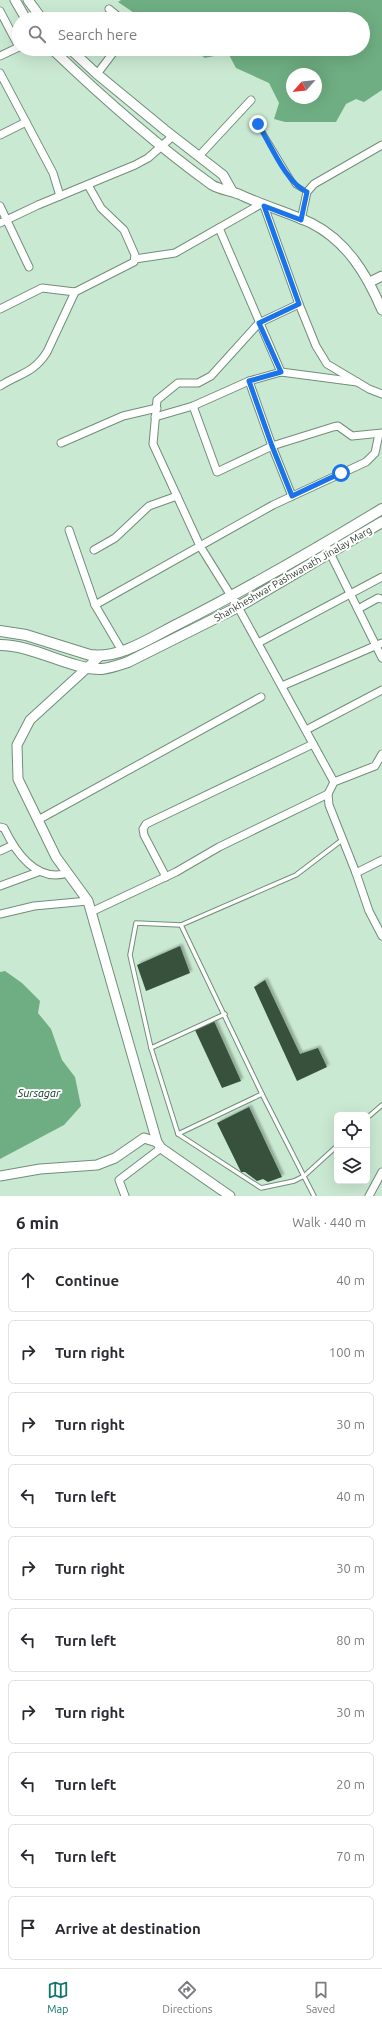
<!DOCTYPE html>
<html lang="en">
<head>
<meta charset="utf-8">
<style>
	body { margin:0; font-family:Ubuntu,sans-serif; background:#f2f2f3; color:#2b2b33 }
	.controls { position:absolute; right:12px; bottom:12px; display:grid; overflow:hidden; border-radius:6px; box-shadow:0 4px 16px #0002 }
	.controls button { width:36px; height:36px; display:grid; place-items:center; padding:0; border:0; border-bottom:1px solid #e1e1e2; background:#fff; color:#2b2b33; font:20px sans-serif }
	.compass { position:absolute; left:286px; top:68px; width:36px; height:36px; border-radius:50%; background:#fff; box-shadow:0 4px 16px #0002; rotate:243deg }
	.stop { position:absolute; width:12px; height:12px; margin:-9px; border:3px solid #1a73e8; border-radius:50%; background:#fff }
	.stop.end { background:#1a73e8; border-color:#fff; box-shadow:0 1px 4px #0008 }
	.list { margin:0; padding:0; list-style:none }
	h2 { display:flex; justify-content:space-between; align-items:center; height:52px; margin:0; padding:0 16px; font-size:17px }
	h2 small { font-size:13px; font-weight:400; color:#7c7c81 }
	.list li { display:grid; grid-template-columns:26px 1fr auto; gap:12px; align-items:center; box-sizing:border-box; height:64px; margin:0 8px 8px; padding:0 8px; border:1px solid #e1e1e2; border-radius:6px }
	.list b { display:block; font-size:15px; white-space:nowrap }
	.list em { font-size:13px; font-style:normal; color:#7c7c81 }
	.icon { flex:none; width:22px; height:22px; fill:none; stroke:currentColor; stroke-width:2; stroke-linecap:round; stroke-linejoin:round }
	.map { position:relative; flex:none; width:382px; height:1196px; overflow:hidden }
	.search { position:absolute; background:#fff; box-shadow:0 4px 16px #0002; left:12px; right:12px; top:12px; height:44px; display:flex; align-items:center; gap:10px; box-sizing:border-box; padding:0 14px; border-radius:22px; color:#7c7c81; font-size:15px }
	.sheet { height:772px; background:#fff }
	nav { display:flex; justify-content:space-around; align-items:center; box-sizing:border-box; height:56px; border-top:1px solid #e1e1e2; background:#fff; font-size:11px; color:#7c7c81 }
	nav a { display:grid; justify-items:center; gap:2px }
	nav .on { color:#0f766e }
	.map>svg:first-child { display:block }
	.water { fill:#6fae82; fill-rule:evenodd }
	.building { fill:#37513e; filter:url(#shadow) }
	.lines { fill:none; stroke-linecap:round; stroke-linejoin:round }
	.service-casing { stroke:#718e79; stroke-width:5.5 }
	.minor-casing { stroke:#718e79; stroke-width:9 }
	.tertiary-casing { stroke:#718e79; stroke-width:11 }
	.secondary-casing { stroke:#718e79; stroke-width:12 }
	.service { stroke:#fff; stroke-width:3.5 }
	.minor { stroke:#fff; stroke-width:7 }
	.tertiary { stroke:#fff; stroke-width:9 }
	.secondary { stroke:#fff; stroke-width:10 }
	.route { stroke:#1a73e8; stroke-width:5 }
	.labels { text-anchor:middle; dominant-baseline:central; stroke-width:4; stroke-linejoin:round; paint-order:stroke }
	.street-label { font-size:10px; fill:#303d33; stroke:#fff }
	.water-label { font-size:11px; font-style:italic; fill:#003418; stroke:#fff }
</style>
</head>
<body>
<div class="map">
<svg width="382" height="1196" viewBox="0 0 382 1196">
	<defs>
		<filter id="shadow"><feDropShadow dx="2.5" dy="-2.5" stdDeviation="1" flood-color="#0004"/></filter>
	</defs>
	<rect width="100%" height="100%" fill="#cae9d2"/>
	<g class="water">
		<path d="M121 0H382V90L364 102 356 99 346 104 336 122H285L274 119 279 103 269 83 236 68 228 53 205 58 195 51 196 49H363V38L369 32 368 23 361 17 352 19H143L118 2ZM292 74H316V98H292Z"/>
		<polygon points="5,971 22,983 40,1001 38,1013 51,1029 62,1060 75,1077 81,1106 64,1125 0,1159 0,972"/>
	</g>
	<g class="building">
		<polygon points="180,946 190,973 146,991 137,965"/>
		<polygon points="265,980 300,1054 318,1048 327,1067 297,1081 254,987"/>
		<polygon points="214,1021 241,1081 222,1088 195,1030"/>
		<polygon points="249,1107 282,1177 268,1182 263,1179 257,1181 245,1172 241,1172 217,1123"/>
	</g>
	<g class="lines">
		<g class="service-casing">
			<g id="service">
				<polyline points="258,124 295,185 307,192"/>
				<polyline points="181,925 136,923 130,955 151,1048 178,1134 261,1188 294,1181 304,1176 337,1146"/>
				<polyline points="151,1048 225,1014"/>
				<polyline points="367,1118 382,1105"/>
				<polyline points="178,1134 262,1094"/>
				<polyline points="314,1196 262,1094 181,925 296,875 342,840"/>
			</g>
		</g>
		<g class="minor-casing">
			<g id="minor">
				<polyline points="109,9 121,19"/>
				<polyline points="0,11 19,47"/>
				<polyline points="0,56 19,47"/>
				<polyline points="0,73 53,173 60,196"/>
				<polyline points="97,74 116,49"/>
				<polyline points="0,135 26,122"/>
				<polyline points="199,156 251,100"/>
				<polyline points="0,206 29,267"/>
				<polyline points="264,206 299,304 316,346 327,364 369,389 382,394"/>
				<polyline points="301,220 307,192 314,184 382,145"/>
				<polyline points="0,223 38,205 135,165 148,158 173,136"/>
				<polyline points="219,228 281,372"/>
				<polyline points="135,259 175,253 261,204"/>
				<polyline points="299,304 259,323 211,376 198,383 178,383 157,400 153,444 200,546 238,607 334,782"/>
				<polyline points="0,309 42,288 75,292 134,262 135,255 124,230 101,208 88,185"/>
				<polyline points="249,381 272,446 292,496"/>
				<path d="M0 386C20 373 33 374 47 352L75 292"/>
				<polyline points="193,406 217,472 272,446 333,427 338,426 352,436 382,433"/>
				<polyline points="155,417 193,406 249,381 281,372 357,382"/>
				<polyline points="61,443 123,416 157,408"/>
				<polyline points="69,530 95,605 122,651"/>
				<polyline points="328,549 382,658"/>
				<polyline points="94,550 115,538 149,506 177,496"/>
				<polyline points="95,605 273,505 366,462 375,453 379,434"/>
				<polyline points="358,609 378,598 382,599"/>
				<polyline points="258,643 382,577"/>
				<polyline points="282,686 382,643"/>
				<polyline points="306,730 382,690"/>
				<polyline points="382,754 375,766 334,782 328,794 329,805 356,873 382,860"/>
				<polyline points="38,820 261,697"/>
				<path d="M0 827 4 828C16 853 36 883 68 873"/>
				<polyline points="0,851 13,845"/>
				<polyline points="356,873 369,911 382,936"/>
				<polyline points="166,877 144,835 143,829 146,824 313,744"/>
				<polyline points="0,886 38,872"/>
				<polyline points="91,912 176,872 219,847 328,794"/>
				<polyline points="0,914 34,906 88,901"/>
				<polyline points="125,1196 119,1180 161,1148"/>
				<polyline points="369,1196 382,1172"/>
			</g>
		</g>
		<g class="tertiary-casing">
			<g id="tertiary">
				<polyline points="15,0 26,19"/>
				<polyline points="28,0 42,19"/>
				<path d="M52 49C102 97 155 144 212 185 220 190 234 191 243 196 265 206 289 213 311 223 347 241 367 275 382 310"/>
				<polyline points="70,49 97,74 165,130 223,175 232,191"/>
				<polyline points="370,282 382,276"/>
				<polyline points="100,656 30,720 17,745 18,779 56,857 88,901 157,1142 161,1148 230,1196"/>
				<polyline points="0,1176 40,1169 97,1165 115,1158 144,1138 157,1142"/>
			</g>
		</g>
		<g class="secondary-casing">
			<g id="secondary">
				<path d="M0 631 26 635 90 655C122 659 153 636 180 623 249 588 316 549 382 509"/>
				<path d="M0 645C34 645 71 670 102 669 111 668 119 665 128 662L238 607 382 522"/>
			</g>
		</g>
		<use href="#service" class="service"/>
		<use href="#minor" class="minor"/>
		<use href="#tertiary" class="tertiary"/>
		<use href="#secondary" class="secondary"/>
	</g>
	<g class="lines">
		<path class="route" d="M258 124C270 143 286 183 307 192L301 220 264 206 299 304 259 323 281 372 249 381 272 446 292 496 341 473"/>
	</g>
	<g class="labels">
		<g class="street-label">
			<text transform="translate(293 574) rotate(-30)">Shankheshwar Pashwanath Jinalay Marg</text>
		</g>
		<g class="water-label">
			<text x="39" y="1093">Sursagar</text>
		</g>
	</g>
</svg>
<div class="controls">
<button><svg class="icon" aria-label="locate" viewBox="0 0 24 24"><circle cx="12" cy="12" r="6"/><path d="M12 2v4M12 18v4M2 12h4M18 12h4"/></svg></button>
<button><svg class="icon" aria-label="layers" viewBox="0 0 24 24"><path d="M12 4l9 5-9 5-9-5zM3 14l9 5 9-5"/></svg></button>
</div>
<svg class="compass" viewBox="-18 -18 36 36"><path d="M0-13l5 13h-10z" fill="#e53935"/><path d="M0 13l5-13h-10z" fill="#7c7c81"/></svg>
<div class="stop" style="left:341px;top:473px"></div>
<div class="stop end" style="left:258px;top:124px"></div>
<div class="search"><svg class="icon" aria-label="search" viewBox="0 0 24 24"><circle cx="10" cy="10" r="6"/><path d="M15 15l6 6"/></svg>Search here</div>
</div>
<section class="sheet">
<h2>6 min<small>Walk · 440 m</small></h2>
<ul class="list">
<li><svg class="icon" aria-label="ahead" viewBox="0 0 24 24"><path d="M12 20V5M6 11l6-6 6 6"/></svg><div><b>Continue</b></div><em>40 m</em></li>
<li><svg class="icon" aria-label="right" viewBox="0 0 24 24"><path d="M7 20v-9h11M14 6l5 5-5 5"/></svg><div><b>Turn right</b></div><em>100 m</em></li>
<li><svg class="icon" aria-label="right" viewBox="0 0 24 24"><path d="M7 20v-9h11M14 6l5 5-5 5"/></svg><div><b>Turn right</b></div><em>30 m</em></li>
<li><svg class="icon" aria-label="left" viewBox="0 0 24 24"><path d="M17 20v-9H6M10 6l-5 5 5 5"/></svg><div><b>Turn left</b></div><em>40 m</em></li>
<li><svg class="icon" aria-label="right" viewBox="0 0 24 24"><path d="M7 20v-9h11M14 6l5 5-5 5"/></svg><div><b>Turn right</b></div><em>30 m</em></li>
<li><svg class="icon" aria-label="left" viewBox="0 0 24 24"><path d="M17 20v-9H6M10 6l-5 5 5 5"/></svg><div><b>Turn left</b></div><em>80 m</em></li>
<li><svg class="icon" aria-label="right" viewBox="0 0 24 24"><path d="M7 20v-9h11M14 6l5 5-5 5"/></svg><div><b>Turn right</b></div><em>30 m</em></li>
<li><svg class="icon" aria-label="left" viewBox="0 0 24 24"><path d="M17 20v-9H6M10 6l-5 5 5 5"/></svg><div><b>Turn left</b></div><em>20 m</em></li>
<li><svg class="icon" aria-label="left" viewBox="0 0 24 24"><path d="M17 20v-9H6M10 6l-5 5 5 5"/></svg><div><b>Turn left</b></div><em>70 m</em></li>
<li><svg class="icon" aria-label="arrive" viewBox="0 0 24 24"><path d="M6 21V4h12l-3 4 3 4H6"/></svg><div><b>Arrive at destination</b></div></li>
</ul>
</section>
<nav>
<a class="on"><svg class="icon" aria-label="map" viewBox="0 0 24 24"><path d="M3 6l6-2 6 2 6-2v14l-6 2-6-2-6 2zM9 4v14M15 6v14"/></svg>Map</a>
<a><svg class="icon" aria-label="directions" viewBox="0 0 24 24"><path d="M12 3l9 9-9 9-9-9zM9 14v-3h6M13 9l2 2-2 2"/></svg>Directions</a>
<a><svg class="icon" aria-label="saved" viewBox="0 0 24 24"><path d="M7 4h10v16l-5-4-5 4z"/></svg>Saved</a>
</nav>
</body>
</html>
